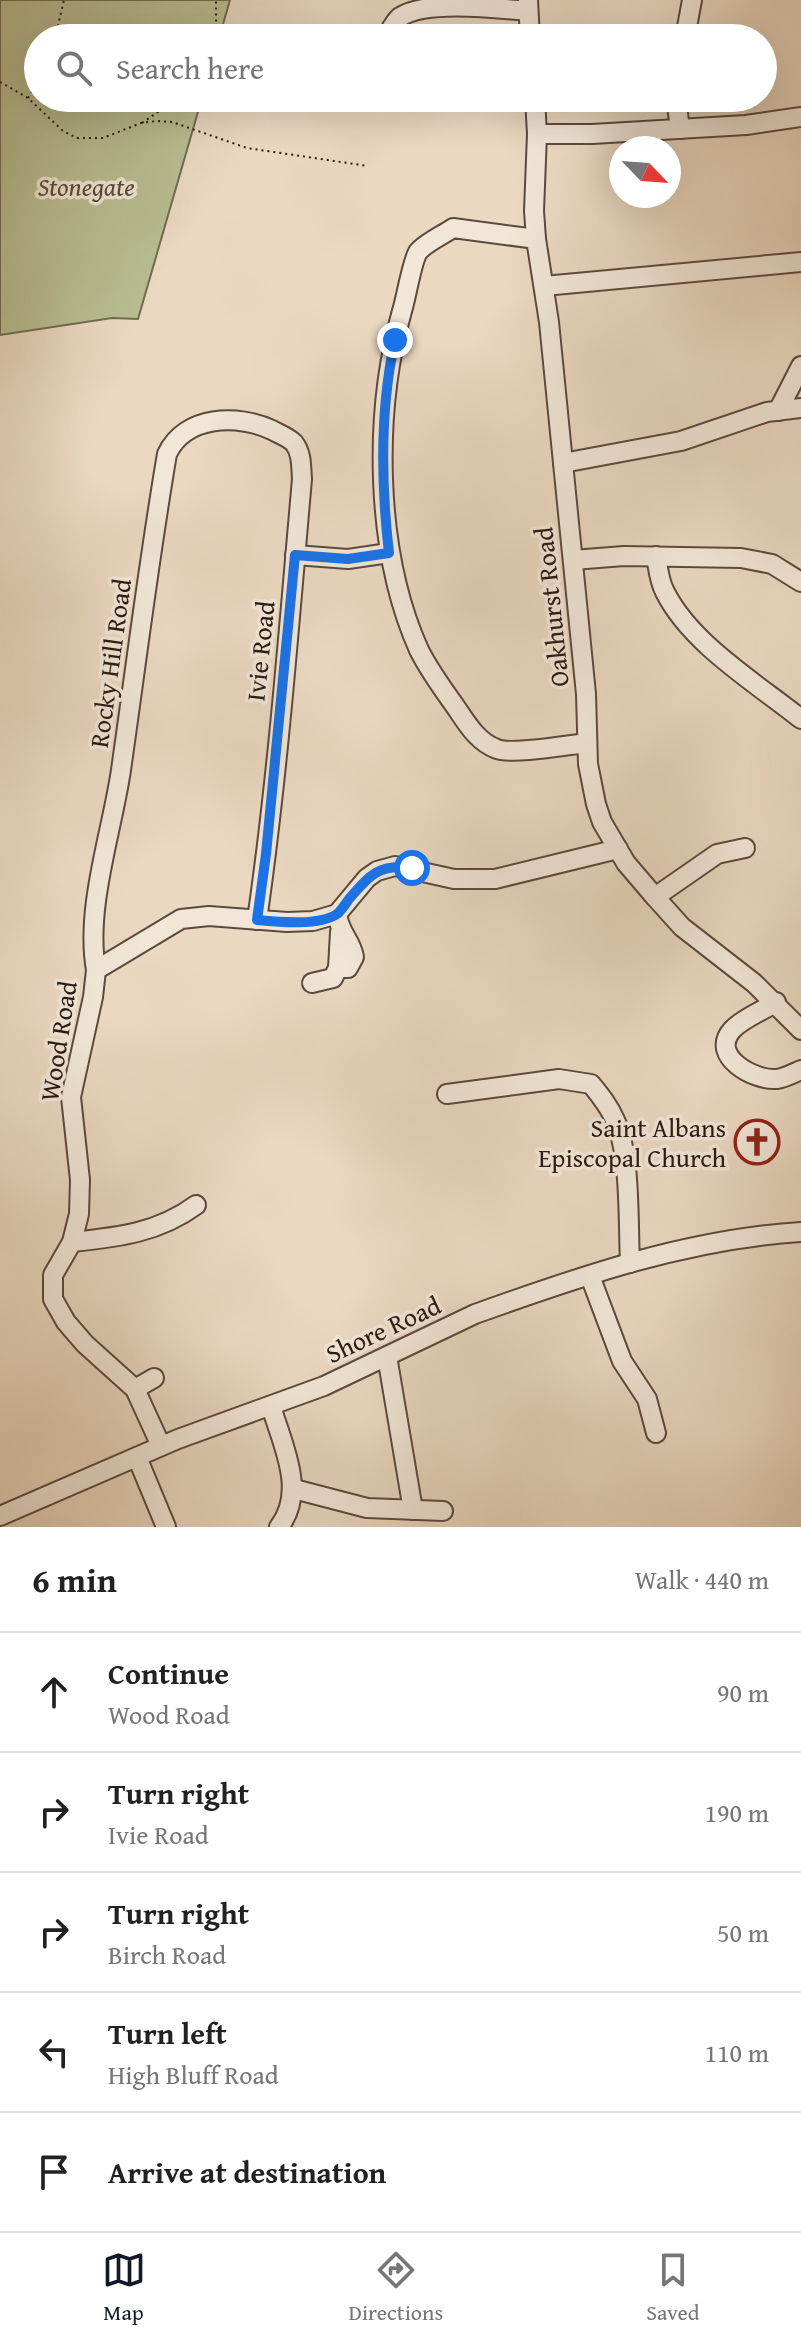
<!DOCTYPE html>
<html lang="en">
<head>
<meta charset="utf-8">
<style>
	body { margin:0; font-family:"Gentium Book Plus",serif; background:#f2f2f2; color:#222 }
	.compass { position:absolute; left:609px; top:136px; width:72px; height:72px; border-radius:50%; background:#fff; box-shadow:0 8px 32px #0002; rotate:115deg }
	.stop { position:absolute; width:24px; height:24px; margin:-18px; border:6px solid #1a73e8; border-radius:50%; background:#fff }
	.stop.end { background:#1a73e8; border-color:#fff; box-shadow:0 2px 8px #0008 }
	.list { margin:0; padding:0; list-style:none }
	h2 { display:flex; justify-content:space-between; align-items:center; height:104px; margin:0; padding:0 32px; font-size:34px }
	h2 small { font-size:26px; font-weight:400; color:#767676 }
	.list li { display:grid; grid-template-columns:52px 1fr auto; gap:24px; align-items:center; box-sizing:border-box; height:120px; padding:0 32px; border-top:2px solid #e0e0e0 }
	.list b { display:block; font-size:30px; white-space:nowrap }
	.list p { margin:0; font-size:26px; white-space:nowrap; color:#767676 }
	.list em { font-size:26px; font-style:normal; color:#767676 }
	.icon { flex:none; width:44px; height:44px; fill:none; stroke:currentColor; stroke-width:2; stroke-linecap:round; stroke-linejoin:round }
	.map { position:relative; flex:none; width:801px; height:1527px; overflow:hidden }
	.search { position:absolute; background:#fff; box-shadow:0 8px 32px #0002; left:24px; right:24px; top:24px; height:88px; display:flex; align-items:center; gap:20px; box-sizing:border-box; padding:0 28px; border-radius:44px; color:#767676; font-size:30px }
	.sheet { height:704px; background:#fff }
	nav { display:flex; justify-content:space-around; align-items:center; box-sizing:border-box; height:112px; border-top:2px solid #e0e0e0; background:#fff; font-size:22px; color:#767676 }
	nav a { display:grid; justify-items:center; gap:4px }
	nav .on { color:#111827 }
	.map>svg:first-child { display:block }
	.green { fill:#b8be92; stroke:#726c52; stroke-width:2 }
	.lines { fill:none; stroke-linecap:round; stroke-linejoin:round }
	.minor-casing { stroke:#5c493e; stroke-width:22 }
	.path { stroke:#2c1912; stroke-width:2; stroke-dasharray:2 4; stroke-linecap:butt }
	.minor { stroke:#f1e6d7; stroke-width:18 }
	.route { stroke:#1a73e8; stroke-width:10 }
	.labels { text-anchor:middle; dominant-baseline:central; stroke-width:7; stroke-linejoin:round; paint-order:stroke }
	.park-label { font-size:26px; font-style:italic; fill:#564b38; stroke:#f1e6d7 }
	.street-label { font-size:26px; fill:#2c1912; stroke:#f1e6d7 }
	.poi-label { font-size:26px; fill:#2c1912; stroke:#f1e6d7; text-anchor:end }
</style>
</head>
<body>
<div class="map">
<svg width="801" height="1527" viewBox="0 0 801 1527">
	<rect width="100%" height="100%" fill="#ead8c1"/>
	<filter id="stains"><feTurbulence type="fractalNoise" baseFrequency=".0025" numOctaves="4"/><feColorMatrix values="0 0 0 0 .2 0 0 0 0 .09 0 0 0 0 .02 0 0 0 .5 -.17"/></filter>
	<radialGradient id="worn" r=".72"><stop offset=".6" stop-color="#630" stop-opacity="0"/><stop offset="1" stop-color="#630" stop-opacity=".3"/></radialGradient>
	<polygon class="green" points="0,0 230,0 219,38 38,38 38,98 202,98 138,319 112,318 0,335"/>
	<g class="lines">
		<g class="minor-casing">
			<g id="minor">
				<polyline points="528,0 530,38"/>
				<path d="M386 38C390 31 394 22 400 17 426 0 495 8 528 11"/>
				<polyline points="685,38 692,0"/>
				<polyline points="535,98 537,134 534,211 536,239 549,322 586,694 588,764 596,804 602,822 626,863 655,897 682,927 754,983 801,1030"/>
				<polyline points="676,98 680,129"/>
				<polyline points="537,134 592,134 746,125 801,117"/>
				<path d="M536 239 453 228C443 235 425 243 418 252 412 261 406 299 402 311 373 414 375 552 419 650 429 670 442 688 455 706 466 722 477 742 497 749 512 755 568 745 587 743"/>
				<polyline points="544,286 801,262"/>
				<polyline points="778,411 801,366"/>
				<polyline points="563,463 681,441 767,412 801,408"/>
				<polyline points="295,555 348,559 389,553"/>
				<path d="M656 556C658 567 659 581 665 592 691 644 756 683 801 719"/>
				<polyline points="573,560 624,556 741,558 772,564 801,582"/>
				<polyline points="655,897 717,854 745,848"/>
				<path d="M337 914C340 935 351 939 354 957L348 968H338L340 932"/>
				<path d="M96 970C85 908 112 832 121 770 136 665 149 559 167 454 185 415 238 414 272 430 279 434 288 437 294 443 302 453 301 467 302 479 289 626 278 774 257 920"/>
				<polyline points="312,983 333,978 338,968"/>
				<path d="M776 1002C763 1011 743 1018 732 1030 709 1056 754 1081 777 1079 785 1078 794 1073 801 1070"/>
				<path d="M447 1094 559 1079 591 1084C600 1095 609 1106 615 1120 631 1155 628 1224 630 1263"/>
				<path d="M72 1242C118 1237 158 1233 196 1205"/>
				<polyline points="590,1276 622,1361 647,1399 656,1433"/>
				<polyline points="387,1356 413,1510"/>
				<polyline points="135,1389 154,1378"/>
				<path d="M271 1406C282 1444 307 1491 279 1527"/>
				<polyline points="161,1446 135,1389 85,1344 66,1322 53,1299 53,1275 72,1242 79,1214 80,1180 71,1097 93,997 96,970 181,919 209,916 287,922 313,921 337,914 367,878 377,871 395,866 454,879 495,879 618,849"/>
				<polyline points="137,1457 166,1527"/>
				<polyline points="294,1489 367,1508 443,1511"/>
				<path d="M0 1516 178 1439 324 1386 475 1314C581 1276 688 1239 801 1232"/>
			</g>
		</g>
		<g class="path">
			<polyline points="55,38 64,0"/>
			<polyline points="209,38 216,21 216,0"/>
			<polyline points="0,82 28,98 63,131 77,138 103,138 141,123 157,121 172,122 247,148 368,166"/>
			<polyline points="28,98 38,83"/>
			<polyline points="142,123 178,98"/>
		</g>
		<use href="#minor" class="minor"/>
	</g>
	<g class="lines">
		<path class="route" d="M395 340C380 408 381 484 389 553L348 559 295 555 266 854 257 920C278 922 320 926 337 914 342 910 346 903 349 899 369 876 379 863 412 868"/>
	</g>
	<defs>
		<g id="church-ring" transform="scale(2.3)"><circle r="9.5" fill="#f1e6d7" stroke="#8f2418" stroke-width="1.5"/><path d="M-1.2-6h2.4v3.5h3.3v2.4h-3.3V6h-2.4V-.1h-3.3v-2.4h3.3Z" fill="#8f2418"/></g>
	</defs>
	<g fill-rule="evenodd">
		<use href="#church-ring" x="757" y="1142"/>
	</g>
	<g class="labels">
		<g class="park-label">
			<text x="86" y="186">Stonegate</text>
		</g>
		<g class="street-label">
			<text transform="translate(551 607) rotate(-96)">Oakhurst Road</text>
			<text transform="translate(260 651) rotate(-84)">Ivie Road</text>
			<text transform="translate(110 663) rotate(-82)">Rocky Hill Road</text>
			<text transform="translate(58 1041) rotate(-81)">Wood Road</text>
			<text transform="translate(383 1329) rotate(-25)">Shore Road</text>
		</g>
		<g class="poi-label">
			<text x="726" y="1127">Saint Albans<tspan x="726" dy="30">Episcopal Church</tspan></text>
		</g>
	</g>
	<rect width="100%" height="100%" filter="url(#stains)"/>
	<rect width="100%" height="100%" fill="url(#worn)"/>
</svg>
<svg class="compass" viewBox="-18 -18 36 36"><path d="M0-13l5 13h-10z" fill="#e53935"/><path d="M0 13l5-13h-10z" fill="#767676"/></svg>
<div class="stop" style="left:412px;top:868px"></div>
<div class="stop end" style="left:395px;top:340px"></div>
<div class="search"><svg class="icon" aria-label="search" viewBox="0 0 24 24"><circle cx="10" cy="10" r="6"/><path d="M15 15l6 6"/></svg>Search here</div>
</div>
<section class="sheet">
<h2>6 min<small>Walk · 440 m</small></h2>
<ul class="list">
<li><svg class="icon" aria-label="ahead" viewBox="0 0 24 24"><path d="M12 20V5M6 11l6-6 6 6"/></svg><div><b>Continue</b><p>Wood Road</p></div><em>90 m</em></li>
<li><svg class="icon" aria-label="right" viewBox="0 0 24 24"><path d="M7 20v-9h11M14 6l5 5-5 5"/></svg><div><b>Turn right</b><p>Ivie Road</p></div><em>190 m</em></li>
<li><svg class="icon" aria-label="right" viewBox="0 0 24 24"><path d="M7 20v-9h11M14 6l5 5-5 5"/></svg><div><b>Turn right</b><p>Birch Road</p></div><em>50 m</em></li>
<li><svg class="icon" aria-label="left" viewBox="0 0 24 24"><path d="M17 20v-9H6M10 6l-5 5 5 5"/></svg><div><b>Turn left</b><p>High Bluff Road</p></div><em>110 m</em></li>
<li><svg class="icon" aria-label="arrive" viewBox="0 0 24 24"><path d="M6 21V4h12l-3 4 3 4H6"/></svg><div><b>Arrive at destination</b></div></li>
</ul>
</section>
<nav>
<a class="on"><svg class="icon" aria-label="map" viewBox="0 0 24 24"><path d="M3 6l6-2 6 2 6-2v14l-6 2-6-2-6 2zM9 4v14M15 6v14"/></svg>Map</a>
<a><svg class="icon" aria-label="directions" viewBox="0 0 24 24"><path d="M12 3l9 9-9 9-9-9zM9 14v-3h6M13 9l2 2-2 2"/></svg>Directions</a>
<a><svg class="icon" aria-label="saved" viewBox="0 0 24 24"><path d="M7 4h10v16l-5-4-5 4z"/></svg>Saved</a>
</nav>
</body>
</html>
